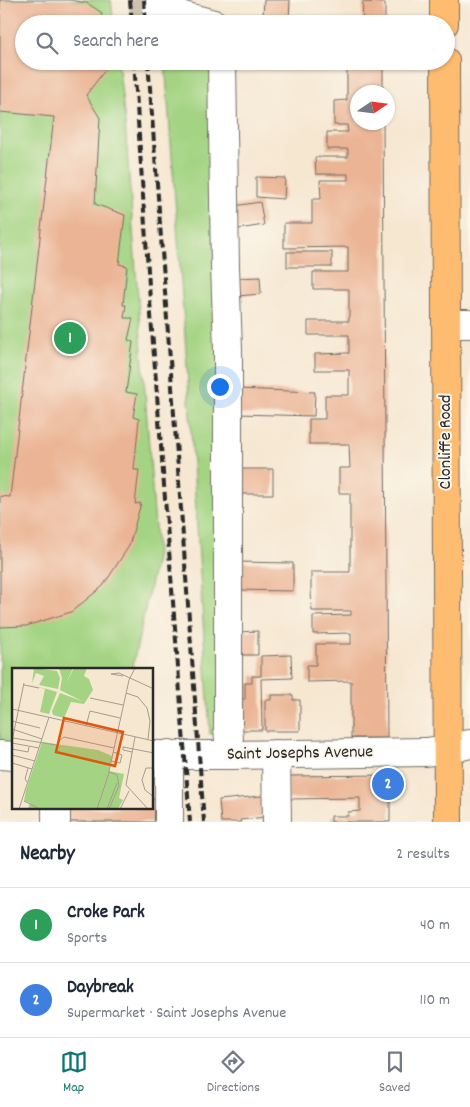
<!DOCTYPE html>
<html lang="en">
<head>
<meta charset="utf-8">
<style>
	body { margin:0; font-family:Dekko,sans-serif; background:#f2f2f3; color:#1f2937 }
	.compass { position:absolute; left:350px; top:85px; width:45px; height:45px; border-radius:50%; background:#fff; box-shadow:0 1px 4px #0004; rotate:77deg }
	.you { position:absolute; left:219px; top:386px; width:18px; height:18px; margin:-12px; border:4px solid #fff; border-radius:50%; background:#1a73e8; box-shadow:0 0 0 8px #1a73e833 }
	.badge { display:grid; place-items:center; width:32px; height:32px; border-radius:50%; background:#0f766e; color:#fff; font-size:16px; font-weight:700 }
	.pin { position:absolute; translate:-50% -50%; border:2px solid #fff; box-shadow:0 1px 5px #0006 }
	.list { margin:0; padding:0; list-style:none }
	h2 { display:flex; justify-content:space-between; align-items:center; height:65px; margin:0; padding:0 20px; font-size:21px }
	h2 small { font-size:16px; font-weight:400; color:#747a83 }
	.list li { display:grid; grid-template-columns:32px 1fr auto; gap:15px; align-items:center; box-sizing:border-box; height:75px; padding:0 20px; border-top:1px solid #e0e1e3 }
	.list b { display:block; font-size:19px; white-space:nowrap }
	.list p { margin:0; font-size:16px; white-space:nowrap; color:#747a83 }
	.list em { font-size:16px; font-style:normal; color:#747a83 }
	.icon { flex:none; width:28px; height:28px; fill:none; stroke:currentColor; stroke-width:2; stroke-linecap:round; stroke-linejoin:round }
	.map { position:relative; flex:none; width:470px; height:822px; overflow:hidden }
	.search { position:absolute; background:#fff; box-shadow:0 1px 4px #0004; left:15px; right:15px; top:15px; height:55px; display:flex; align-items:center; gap:12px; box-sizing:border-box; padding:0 18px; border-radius:28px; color:#747a83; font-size:19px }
	.sheet { height:215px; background:#fff }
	nav { display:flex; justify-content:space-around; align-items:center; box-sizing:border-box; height:70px; border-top:1px solid #e0e1e3; background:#fff; font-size:14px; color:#747a83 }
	nav a { display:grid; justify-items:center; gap:2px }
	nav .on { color:#0f766e }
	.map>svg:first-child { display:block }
	.green { fill:#a4d483; stroke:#688057 }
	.building { fill:#ebb595 }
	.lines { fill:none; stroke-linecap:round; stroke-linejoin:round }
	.minor-tunnel { stroke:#cdc1b0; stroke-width:28; stroke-dasharray:28 14; stroke-linecap:butt }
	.minor-casing { stroke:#726d65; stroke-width:30 }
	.major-casing { stroke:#726d65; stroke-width:30 }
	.minor { stroke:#fff; stroke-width:28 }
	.major { stroke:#febc70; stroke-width:28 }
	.rail { stroke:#2b2b2b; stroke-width:4; stroke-dasharray:8 4; stroke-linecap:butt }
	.labels { text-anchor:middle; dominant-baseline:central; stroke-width:4; stroke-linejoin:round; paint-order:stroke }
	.street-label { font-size:18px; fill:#2b2b2b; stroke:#fbf7ec }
	.inset-road { fill:none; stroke:#a59c8f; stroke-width:1 }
	.view { fill:#df570e; fill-opacity:0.15; stroke:#df570e; stroke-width:2.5 }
	.inset-edge { fill:none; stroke:#2b2b2b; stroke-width:2.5 }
</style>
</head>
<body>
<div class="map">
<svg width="470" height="822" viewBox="0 0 470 822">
	<rect width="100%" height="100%" fill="#fbf7ec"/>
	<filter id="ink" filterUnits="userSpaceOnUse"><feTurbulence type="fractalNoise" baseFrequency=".02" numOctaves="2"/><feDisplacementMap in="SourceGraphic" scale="10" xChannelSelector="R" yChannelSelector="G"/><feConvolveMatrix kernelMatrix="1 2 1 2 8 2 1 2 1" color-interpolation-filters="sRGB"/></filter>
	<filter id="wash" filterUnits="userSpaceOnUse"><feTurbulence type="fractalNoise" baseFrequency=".0096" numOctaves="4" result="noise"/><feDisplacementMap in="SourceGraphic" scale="20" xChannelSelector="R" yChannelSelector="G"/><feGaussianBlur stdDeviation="1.12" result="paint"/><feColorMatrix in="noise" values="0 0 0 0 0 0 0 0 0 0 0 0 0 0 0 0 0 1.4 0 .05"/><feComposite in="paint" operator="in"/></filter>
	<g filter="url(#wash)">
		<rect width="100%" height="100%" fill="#f6e7d1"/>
		<g class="green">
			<polygon points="0,0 111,0 114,24 24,24 24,61 118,61 125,122 157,554 132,669 14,670 14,761 0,761"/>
			<polygon points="165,61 214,61 225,732 210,734 186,351"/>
		</g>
		<g id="blocks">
			<g class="building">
				<polygon points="0,0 69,0 87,3 102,13 98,24 24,24 24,61 112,61 86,95 100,118 95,204 125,215 119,264 127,266 123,305 126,305 124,318 133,318 128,340 133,342 126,392 137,394 133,417 139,419 134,470 139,470 135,504 141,503 129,546 103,586 71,612 26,626 0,627 0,496 10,497 54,117 0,112"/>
				<polygon points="264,0 290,0 289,20 263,17"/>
				<polygon points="363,2 385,3 385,23 362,22"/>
				<polygon points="347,61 383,61 383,92 358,92 358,122 383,122 387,738 351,738 351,681 307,682 307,665 316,665 316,644 351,644 351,633 313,634 313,616 351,615 351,611 312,611 311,591 311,572 350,572 350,493 339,493 339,468 350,468 349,444 309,444 309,419 325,419 325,395 349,395 349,370 315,370 315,354 349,353 349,335 308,335 308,321 349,321 349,289 313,289 313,272 348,272 348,247 284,248 284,223 312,223 312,199 321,199 320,180 348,180 348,174 316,174 315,157 348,157 348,149 327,149 327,132 348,132 347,125 334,125 334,101 347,100"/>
				<polygon points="256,177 285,178 284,199 256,197"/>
				<polygon points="260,202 264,225 232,230 228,207"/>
				<rect x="287" y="252" width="45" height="15"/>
				<polygon points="260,277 261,294 237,296 236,278"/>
				<polygon points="237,389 315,392 314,416 236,414"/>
				<rect x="233" y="469" width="40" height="25"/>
				<polygon points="235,562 293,563 293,591 235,590"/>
				<polygon points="258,631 258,655 237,655 237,632"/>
				<polygon points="291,655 292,678 261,679 262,730 237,730 237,699 245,699 245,683 252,683 252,676 261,676 261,656"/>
				<polygon points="271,695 293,695 293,700 300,700 300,731 265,731 265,700 271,700"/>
				<polygon points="390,775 390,822 331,822 331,816 348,816 348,812 360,811 360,798 288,799 288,776"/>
				<polygon points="271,795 273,816 240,820 241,822 221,822 219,800"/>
				<polygon points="152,799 162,799 162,822 59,822 59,808 152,808"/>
			</g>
		</g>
	</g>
	<g filter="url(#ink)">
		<use href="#blocks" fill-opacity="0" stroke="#726d65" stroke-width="1"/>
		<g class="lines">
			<polyline class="minor-tunnel" points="133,0 157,9"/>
			<g class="minor-casing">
				<g id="minor">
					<polyline points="157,9 214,24"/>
					<polyline points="222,61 225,267 228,349 228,726 230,755"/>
					<polyline points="446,324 470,324"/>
					<polyline points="169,754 169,822"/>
					<polyline points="276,754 277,822"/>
					<polyline points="0,755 14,756"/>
					<polyline points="152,755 230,755 426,752 448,749 470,744"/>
					<polyline points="56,822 56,808"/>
				</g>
			</g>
			<g class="major-casing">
				<g id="major">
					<polyline points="444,0 444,24"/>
					<polyline points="445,61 448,822"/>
				</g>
			</g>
			<use href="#minor" class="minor"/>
			<use href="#major" class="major"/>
			<g class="rail">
				<polyline points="130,0 132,24"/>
				<polyline points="144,0 146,24"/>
				<polyline points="134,61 152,330 190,822"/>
				<polyline points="148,61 204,822"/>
			</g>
		</g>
	</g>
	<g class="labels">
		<g class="street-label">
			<text transform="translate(446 442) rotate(-90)">Clonliffe Road</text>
			<text transform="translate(300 754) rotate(-1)">Saint Josephs Avenue</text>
		</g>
	</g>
	<g transform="translate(12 668)">
		<rect width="141" height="141" fill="#f6e7d1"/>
		<path d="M22 0 45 3 48 10 46 21 27 17 32 8 24 5 20 15ZM47 0H61L54 15 62 0H75L72 8 77 11 81 22 72 36 59 34 52 50 41 47 40 43 48 25 70 33 48 22 50 10ZM13 16 35 21 45 24 37 46 28 44 33 21ZM30 74 86 82 100 88 97 103 112 106 107 130 111 132 106 141H16L18 135 12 133 14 122Z" fill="#a4d483"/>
		<path class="inset-road" d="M111 8 99 6 107 5 142 21M12 17 27 20M114 25 126 29 135 40 138 53 136 71M78 30 111 37M0 41 142 73M0 53 28 60M74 58 78 43 108 50M0 61 30 71M123 69 114 117 136 141M1 70 44 77M0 73 12 15M47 73 52 69 102 80M0 75 27 80M0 81 16 84 17 79M120 84 111 82V79L142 85M0 87 23 93M99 93 108 95 110 87 101 84M0 95 20 101M142 100H134L130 112 133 122 142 129M97 104 105 107 107 118 97 141M15 114 13 111 16 100M12 133 28 141M7 141 37 49M85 141 96 108 117 12 123 0M95 141 105 115M108 141 117 123"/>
		<path class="view" d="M52 50 111 64 103 98 44 84Z"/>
		<rect width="141" height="141" class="inset-edge"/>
	</g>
</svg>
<svg class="compass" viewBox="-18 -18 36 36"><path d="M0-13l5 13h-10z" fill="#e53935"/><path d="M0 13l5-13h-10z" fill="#747a83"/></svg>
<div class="you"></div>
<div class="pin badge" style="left:70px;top:338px;background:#2e9e5b">1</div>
<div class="pin badge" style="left:388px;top:784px;background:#3f7fe0">2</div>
<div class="search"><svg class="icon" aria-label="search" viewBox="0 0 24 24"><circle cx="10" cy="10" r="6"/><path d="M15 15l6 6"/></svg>Search here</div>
</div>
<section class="sheet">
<h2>Nearby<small>2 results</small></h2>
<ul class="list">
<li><span class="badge" style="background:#2e9e5b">1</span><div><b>Croke Park</b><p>Sports</p></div><em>40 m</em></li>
<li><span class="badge" style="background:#3f7fe0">2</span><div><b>Daybreak</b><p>Supermarket · Saint Josephs Avenue</p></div><em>110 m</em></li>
</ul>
</section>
<nav>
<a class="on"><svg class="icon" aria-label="map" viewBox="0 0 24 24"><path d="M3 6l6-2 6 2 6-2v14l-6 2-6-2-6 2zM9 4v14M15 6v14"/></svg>Map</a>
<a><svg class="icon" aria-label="directions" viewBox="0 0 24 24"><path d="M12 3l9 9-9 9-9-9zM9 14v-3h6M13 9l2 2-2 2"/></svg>Directions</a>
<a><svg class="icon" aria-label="saved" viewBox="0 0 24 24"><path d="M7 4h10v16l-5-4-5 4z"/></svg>Saved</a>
</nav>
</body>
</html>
